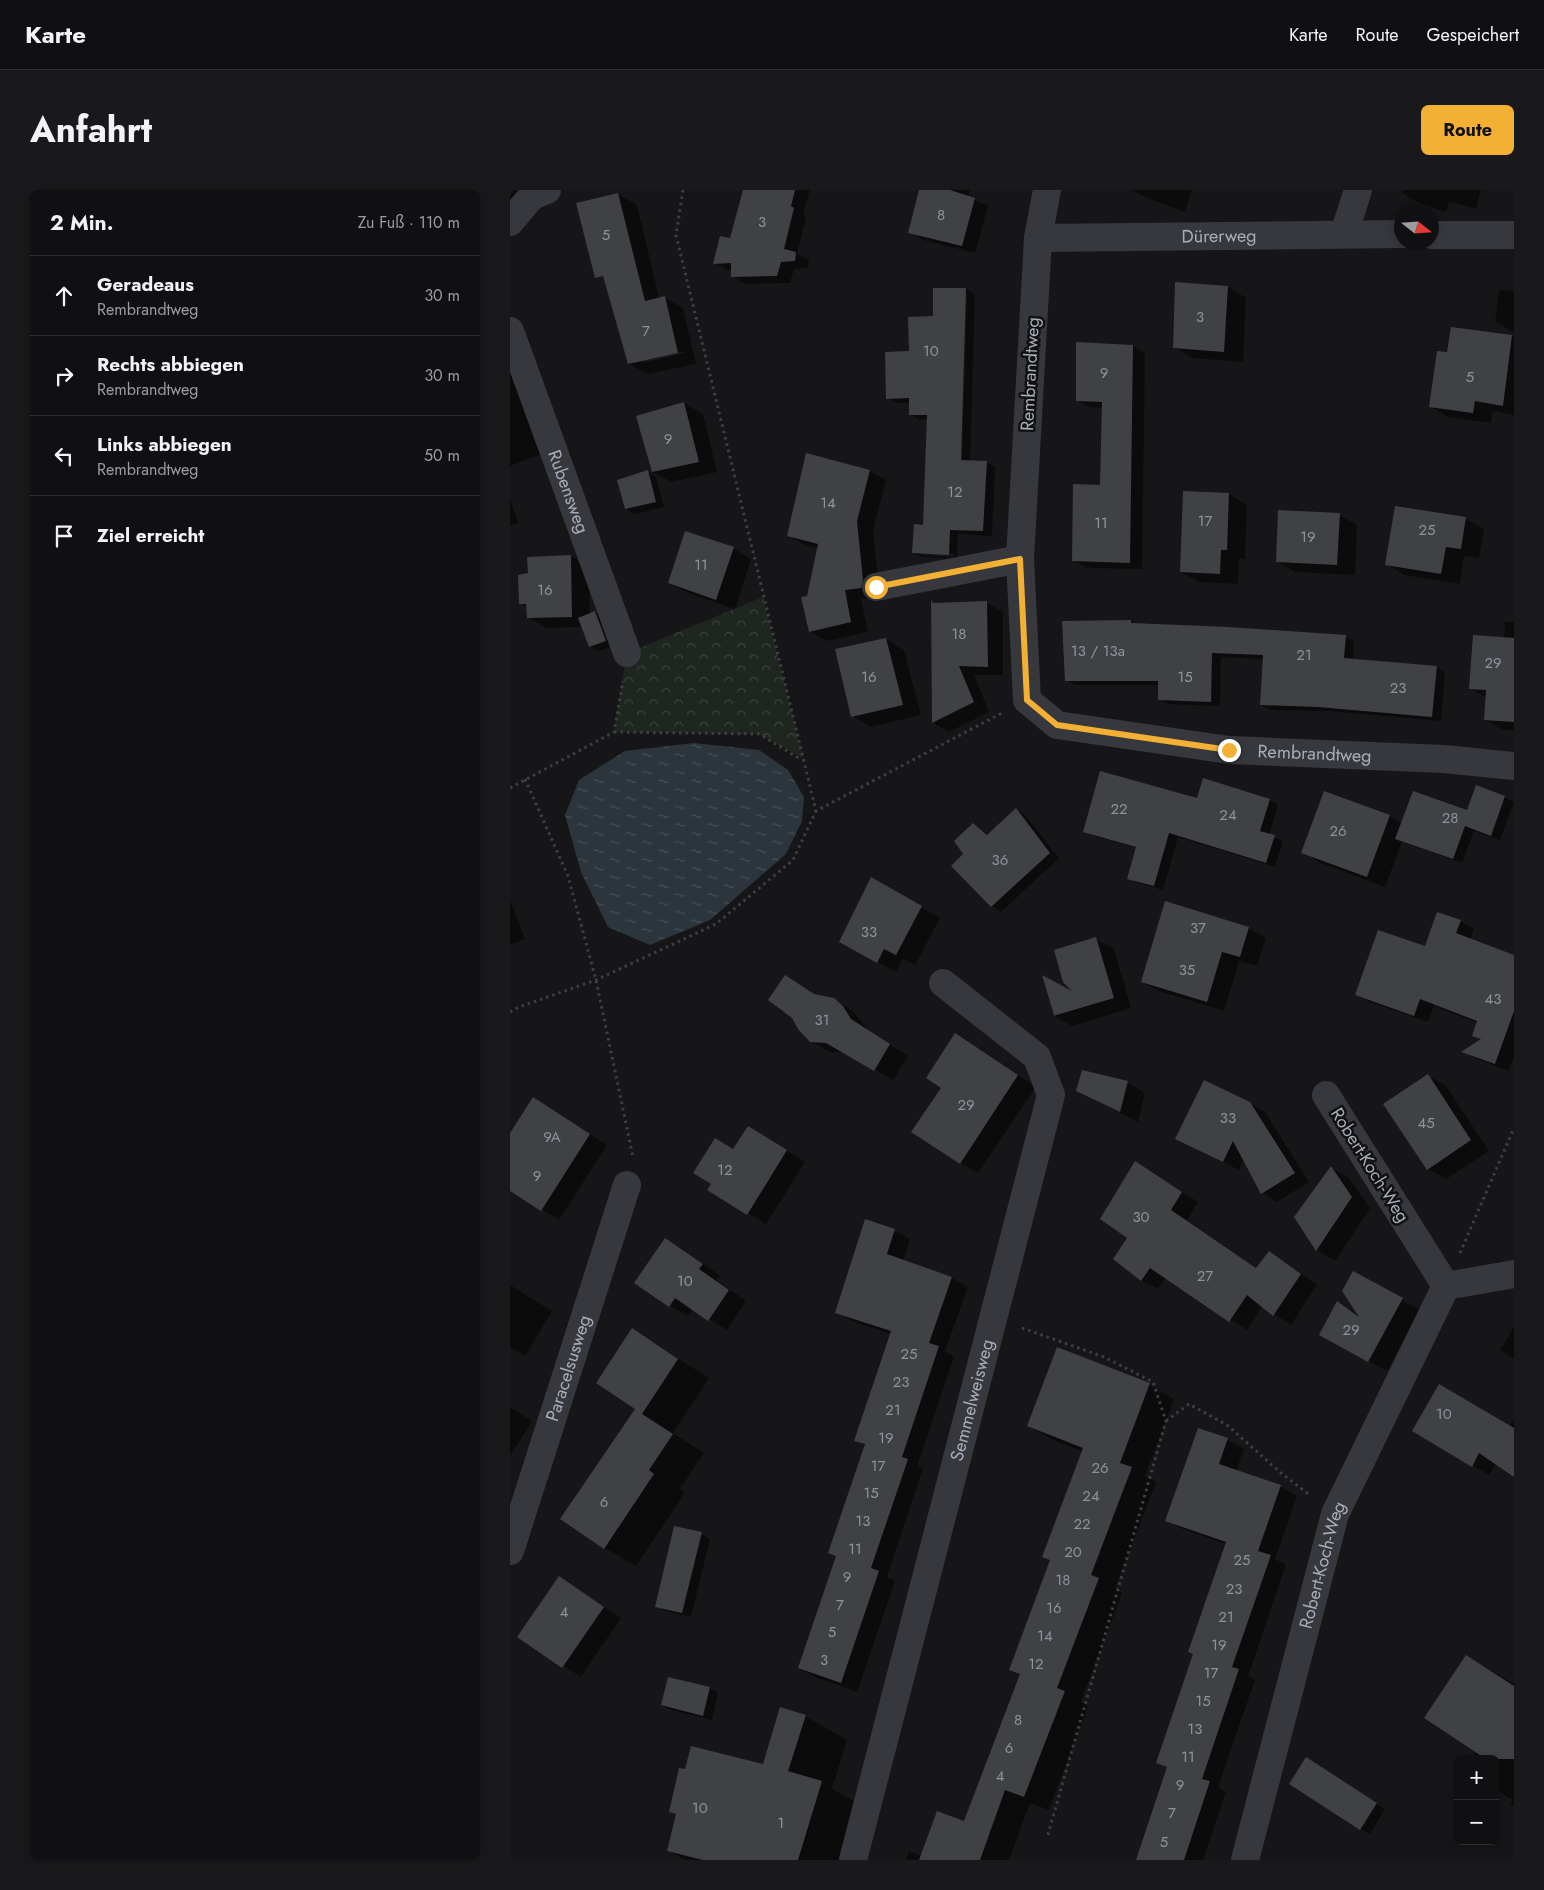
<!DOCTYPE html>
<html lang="de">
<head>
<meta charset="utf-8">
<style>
	body { margin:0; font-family:Jost,sans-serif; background:#19191b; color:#f1f3f6 }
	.controls { position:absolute; right:15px; bottom:15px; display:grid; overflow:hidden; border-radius:8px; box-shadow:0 2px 8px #0003 }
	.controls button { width:45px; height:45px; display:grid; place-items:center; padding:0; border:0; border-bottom:1px solid #303032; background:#101012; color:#f1f3f6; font:25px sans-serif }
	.compass { position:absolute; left:884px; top:15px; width:45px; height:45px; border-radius:50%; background:#101012; box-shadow:0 2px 8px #0003; rotate:107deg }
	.stop { position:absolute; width:15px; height:15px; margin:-11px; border:4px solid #f2b134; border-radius:50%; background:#fff }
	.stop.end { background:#f2b134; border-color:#fff; box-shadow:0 1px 5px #0008 }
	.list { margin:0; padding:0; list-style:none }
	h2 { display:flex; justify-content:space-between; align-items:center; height:65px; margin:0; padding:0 20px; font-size:21px }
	h2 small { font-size:16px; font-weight:400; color:#9c9d9f }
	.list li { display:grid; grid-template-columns:32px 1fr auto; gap:15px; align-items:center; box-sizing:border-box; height:80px; padding:0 20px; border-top:1px solid #303032 }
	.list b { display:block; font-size:19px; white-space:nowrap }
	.list p { margin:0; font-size:16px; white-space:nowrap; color:#9c9d9f }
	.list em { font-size:16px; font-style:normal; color:#9c9d9f }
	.icon { flex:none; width:28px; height:28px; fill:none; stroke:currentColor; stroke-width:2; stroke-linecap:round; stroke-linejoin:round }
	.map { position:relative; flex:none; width:1004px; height:1670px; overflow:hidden; border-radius:8px }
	header { display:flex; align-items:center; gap:30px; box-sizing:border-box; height:70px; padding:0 25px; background:#101012; border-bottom:1px solid #303032 }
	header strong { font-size:24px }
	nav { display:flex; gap:28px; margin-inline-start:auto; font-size:18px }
	.intro { display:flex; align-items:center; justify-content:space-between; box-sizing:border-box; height:120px; padding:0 30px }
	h1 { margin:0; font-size:35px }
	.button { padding:12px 22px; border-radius:8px; background:#f2b134; color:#111; font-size:18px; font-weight:700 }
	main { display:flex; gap:30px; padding:0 30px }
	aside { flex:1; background:#101012; border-radius:8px; box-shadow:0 2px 8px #0003 }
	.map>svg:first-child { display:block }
	.park { fill:url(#park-crowns) }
	.water { fill:url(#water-ripples) }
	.shadow { fill:#0007; fill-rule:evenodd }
	.building { fill:#404145 }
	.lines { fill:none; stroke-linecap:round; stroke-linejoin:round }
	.path { stroke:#3d3f44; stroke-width:3; stroke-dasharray:2.5 4; stroke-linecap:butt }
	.minor { stroke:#37383d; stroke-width:28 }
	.route { stroke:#f2b134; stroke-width:6 }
	.labels { text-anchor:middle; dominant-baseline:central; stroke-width:5; stroke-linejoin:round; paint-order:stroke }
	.number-label { font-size:15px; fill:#8e929b }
	.street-label { font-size:18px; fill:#a8adb8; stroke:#111113 }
</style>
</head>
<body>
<header>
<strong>Karte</strong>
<nav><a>Karte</a><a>Route</a><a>Gespeichert</a></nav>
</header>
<div class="intro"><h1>Anfahrt</h1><a class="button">Route</a></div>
<main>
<aside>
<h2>2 Min.<small>Zu Fuß · 110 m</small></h2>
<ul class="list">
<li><svg class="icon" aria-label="ahead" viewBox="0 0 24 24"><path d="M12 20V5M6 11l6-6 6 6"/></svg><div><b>Geradeaus</b><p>Rembrandtweg</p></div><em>30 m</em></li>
<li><svg class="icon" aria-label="right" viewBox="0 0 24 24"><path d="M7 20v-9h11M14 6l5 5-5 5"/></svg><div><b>Rechts abbiegen</b><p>Rembrandtweg</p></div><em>30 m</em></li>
<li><svg class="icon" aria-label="left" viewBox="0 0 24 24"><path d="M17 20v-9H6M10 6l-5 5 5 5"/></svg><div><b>Links abbiegen</b><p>Rembrandtweg</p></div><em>50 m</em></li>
<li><svg class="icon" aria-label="arrive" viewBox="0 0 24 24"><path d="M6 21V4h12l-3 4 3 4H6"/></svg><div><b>Ziel erreicht</b></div></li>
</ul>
</aside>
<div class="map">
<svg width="1004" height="1670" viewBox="0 0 1004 1670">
	<defs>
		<pattern id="park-crowns" width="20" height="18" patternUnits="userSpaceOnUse" patternTransform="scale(1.25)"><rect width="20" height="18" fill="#1e261f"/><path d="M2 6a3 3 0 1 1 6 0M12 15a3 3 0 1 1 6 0" fill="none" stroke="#3c433d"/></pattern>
		<pattern id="water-ripples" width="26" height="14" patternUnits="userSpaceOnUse" patternTransform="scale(1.25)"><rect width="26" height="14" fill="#2c353c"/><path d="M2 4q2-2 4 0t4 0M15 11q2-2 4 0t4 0" fill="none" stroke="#485056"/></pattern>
	</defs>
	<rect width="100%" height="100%" fill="#161618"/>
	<polygon class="park" points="253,407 293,568 249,544 104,542 117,463"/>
	<polygon class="water" points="184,553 249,560 278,580 294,607 292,631 276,664 200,730 140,755 98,737 71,682 55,625 69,590 115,561"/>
	<g class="shadow">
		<polygon points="0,0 17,0 0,10"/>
		<polygon points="234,0 300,0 293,24 296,27 287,64 299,70 298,78 284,79 280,93 235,94 222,86 222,80 218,81 205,73 221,49"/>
		<polygon points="410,0 460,0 458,7 478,16 465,63 413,50 400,42"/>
		<polygon points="622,0 682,0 675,22 635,7"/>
		<polygon points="893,0 971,0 966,18 939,12 936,22 911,14 892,3"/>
		<path d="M108 4 127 15 149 108 154 107 173 118 186 174 138 184 119 174ZM174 161 175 163 132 173V170Z"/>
		<polygon points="718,97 736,108 733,172 682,168 664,157"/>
		<path d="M456 99 465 104 460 271 476 272 485 277 482 346 448 344 447 369 412 367 403 362 414 337 418 229 409 230 400 224V213H386L377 208 400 162 425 128ZM455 102H457L452 276H449ZM411 362 445 364V367L411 365Z"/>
		<polygon points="989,100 1004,101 1004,142 985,132"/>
		<polygon points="942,138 1004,147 1004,225 983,221 981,233 938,227 920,216 938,163"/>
		<polygon points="623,156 635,163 632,379 576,378 564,370 592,296 593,218 579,217 567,210"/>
		<polygon points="0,170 34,263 0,276"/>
		<polygon points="174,213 193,224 207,282 161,292 143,282 128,227"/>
		<polygon points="137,281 146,287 154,317 125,324 116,319"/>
		<polygon points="360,281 376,290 363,341 369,400 367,407 351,409 358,442 317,451 300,441 299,407 308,358 295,355 278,345"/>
		<polygon points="719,304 737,315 735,369 729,369 728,394 689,392 671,382"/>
		<polygon points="0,309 8,333 0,336"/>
		<polygon points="829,325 847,335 845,385 785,382 767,371"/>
		<polygon points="956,329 974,339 969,368 954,366 950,394 894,385 876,374"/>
		<polygon points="223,358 241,369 225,419 178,403 159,393"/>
		<polygon points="61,366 79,376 80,424 85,422 94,427 104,456 88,461 80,456 72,437 37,438 18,427 17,417 10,413 19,384"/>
		<polygon points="421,412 425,414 477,413 493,422 493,485 464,485 479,522 439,542 423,533"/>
		<polygon points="621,431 627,435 835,446 844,452 843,470 927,477 935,483 931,531 818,521 760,520 751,515 754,469 711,467 710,516 658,514 649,509 649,495 565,495 556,490 554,432"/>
		<polygon points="995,432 1004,432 1004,540 993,540 975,529 977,508 960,498 994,449"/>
		<polygon points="376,449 394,460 411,525 361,537 343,526"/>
		<polygon points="995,607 1004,612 990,650 964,641 952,673 892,652 875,697 811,673 793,663 880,626 892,633 958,622"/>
		<polygon points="688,610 759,610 768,615 759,645 773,651 765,677 668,647 653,700 628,693 619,688 627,658 584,646 575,641"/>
		<polygon points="506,619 515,625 549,668 491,722 482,716 443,676 455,664 463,634 479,645"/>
		<polygon points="362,689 430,728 405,775 393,768 386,782 349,762"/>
		<polygon points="0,710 15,749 0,755"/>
		<polygon points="656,713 739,738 756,748 747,776 729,771 714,821 649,801 632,792"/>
		<polygon points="950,731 964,739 960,750 1004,766 1004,866 999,881 967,869 954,862 971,850 963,845 968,833 924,816 918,832 860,812 847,804"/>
		<polygon points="585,749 604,759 621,818 562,836 544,826 567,805"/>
		<polygon points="275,786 307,806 323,809 342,820 359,841 398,866 383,890 335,862 320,862 301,851"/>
		<polygon points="463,855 526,897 468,983 450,973"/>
		<polygon points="918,886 936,896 979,961 936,989 918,979"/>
		<polygon points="617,892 635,903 628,932 567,901"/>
		<polygon points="23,908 97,955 49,1030 0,999 0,945"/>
		<polygon points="740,913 755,922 799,992 767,1012 752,1003 734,968 729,980 667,949"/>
		<polygon points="257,948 295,972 256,1034 199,1000 224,960"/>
		<polygon points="625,973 688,1012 677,1031 748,1079 760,1062 807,1095 781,1135 752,1116 737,1140 656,1087 648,1099 631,1090 618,1048"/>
		<polygon points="821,978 839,988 860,1018 825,1071 807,1060 785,1027"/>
		<polygon points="384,1040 400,1049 393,1071 442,1088 458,1097 435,1161 444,1167 407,1276 413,1279 377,1387 385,1391 347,1502 305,1487 289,1478 327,1367 320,1363 356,1256 346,1250 381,1144 342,1131 326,1122"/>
		<polygon points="156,1049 210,1085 206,1090 236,1111 217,1140 183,1119 178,1126 160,1116"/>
		<polygon points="0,1095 42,1121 15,1166 0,1157"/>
		<polygon points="892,1110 910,1120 877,1181 829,1155 828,1113 849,1125"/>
		<polygon points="1004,1137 1004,1169 990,1160"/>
		<polygon points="123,1140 199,1188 163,1243 194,1263 170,1299 175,1303 126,1376 95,1358 126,1218"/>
		<polygon points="548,1159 639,1195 664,1209 635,1286 646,1292 605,1399 612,1403 571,1512 578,1516 539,1620 520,1613 499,1670 396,1670 399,1661 412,1666 455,1632 511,1485 500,1479 541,1371 574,1262 543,1250 519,1236"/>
		<polygon points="0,1217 22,1231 0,1266"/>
		<polygon points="1004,1230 1004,1285 986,1273 979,1285 904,1240 999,1236"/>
		<polygon points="689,1239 718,1250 734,1259 726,1281 771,1297 787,1306 765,1369 776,1375 738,1486 745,1490 708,1597 716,1602 693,1670 627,1670 658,1578 648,1572 685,1464 716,1354 673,1339 657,1330"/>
		<polygon points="191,1344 200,1349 181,1427 155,1421 146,1416"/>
		<polygon points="49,1388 111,1428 71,1487 9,1447"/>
		<polygon points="957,1466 1004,1494 1004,1616 1000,1614 1002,1610 985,1599 985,1569 961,1569 966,1561"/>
		<polygon points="200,1498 208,1503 202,1530 161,1520 152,1515"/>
		<polygon points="295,1526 337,1550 322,1599 353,1616 337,1670 175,1670 158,1660 167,1625 160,1621 254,1576"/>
		<polygon points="805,1574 875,1619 860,1644 851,1639"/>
	</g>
	<g class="building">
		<polygon points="233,0 285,0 281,16 284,18 274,59 286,62 285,71 271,72 267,86 221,87 221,73 203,74 210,46 220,48"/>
		<polygon points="409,0 440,0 465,8 452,56 398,43"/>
		<polygon points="108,3 135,111 155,106 168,163 118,174 93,86 85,88 66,13"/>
		<polygon points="665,92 718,96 714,162 663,158"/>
		<polygon points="423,98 456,98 451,270 477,271 473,341 440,340 439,365 402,363 404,334 413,335 417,225 399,225 399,208 376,209 375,162 399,161 398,127 423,126"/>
		<polygon points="941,137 1002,145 993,216 965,211 963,223 919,217 927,161 937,162"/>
		<polygon points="566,152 623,155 620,373 562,371 563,294 590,295 592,212 566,211"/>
		<polygon points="174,212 189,272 142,282 126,226"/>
		<polygon points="296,263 360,280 347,331 353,390 351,398 335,400 341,432 299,442 291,407 297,406 308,354 277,346"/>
		<polygon points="138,280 146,312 115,319 107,290"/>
		<polygon points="673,301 719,303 717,360 711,360 710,384 670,382"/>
		<polygon points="885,316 956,327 951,359 936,357 931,384 875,375"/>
		<polygon points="768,320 830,323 827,375 766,372"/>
		<polygon points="175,341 224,357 206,410 158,393"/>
		<polygon points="61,365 62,427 17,428 16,414 9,414 8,385 18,383 17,367"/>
		<polygon points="421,409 423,413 477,411 478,477 449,476 464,512 422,533"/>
		<polygon points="85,421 96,451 79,457 68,428"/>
		<polygon points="621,430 621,433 718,437 836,445 834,468 927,476 922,527 808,517 750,515 753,465 702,463 701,512 648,510 648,491 555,491 552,431"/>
		<polygon points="963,445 1004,448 1004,532 974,530 976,500 959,499"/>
		<polygon points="376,448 393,515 341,527 325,459"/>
		<polygon points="590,581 687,608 693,588 760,609 750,641 765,645 756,673 659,643 644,696 617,689 626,657 573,642"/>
		<polygon points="966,595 995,606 981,646 955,636 943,669 885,649 903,601 957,620"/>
		<polygon points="814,601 880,625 857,687 791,663"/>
		<polygon points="506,618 540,663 481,717 441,676 453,664 444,651 463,633 477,645"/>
		<polygon points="361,687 412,716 386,765 374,759 367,773 329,752"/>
		<polygon points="655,711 739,737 730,767 712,762 697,812 631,792"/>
		<polygon points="927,722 951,730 946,743 1004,765 1004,821 985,874 951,862 971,849 962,846 967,831 910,809 904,826 845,805 868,740 915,756"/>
		<polygon points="586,747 604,808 543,826 544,825 532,785 562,801 553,792 544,760"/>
		<polygon points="275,785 304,804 324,808 333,816 341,829 380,854 364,881 316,853 300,852 288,839 282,828 258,810"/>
		<polygon points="445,843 508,885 450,974 401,942 431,898 416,888"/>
		<polygon points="572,880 618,891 610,922 566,901"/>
		<polygon points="918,884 961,950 917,980 873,914"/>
		<polygon points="694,890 740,912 785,983 751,1004 723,951 713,972 665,949"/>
		<polygon points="23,907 80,944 31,1021 0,1001 0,943"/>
		<polygon points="238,936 277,960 237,1025 197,1000 201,994 183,983 205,948 223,959"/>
		<polygon points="625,971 672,1002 661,1020 746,1078 759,1061 791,1084 763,1126 737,1105 719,1132 640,1078 631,1091 603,1069 617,1048 590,1029"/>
		<polygon points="821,976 842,1007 806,1061 784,1027"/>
		<polygon points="355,1029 385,1039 377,1064 442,1087 419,1153 429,1156 392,1267 398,1269 361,1378 369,1381 331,1493 288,1478 326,1366 318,1363 355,1254 344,1251 381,1141 325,1123"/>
		<polygon points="155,1048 193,1074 189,1079 219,1100 198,1131 165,1108 159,1117 124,1093"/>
		<polygon points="843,1081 893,1108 858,1172 809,1145 827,1111 849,1127 832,1101"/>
		<polygon points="122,1138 168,1169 132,1224 163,1244 139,1280 144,1284 94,1359 50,1329 125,1219 86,1193"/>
		<polygon points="547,1157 640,1193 610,1273 622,1277 581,1385 589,1388 547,1498 555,1501 514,1607 495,1600 470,1670 409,1670 427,1621 454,1631 510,1484 499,1480 540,1370 532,1367 573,1258 517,1236"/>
		<polygon points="929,1194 1004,1238 1004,1287 969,1263 962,1277 902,1241"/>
		<polygon points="688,1238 718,1248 709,1274 771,1295 748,1361 761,1365 722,1477 729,1479 692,1589 700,1591 674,1670 626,1670 657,1577 646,1573 683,1464 678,1462 716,1352 655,1331"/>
		<polygon points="164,1336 192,1342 172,1423 145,1417"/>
		<polygon points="49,1386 94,1417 52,1478 7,1447"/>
		<polygon points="956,1465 1004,1496 1004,1569 976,1569 914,1528"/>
		<polygon points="158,1487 200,1497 193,1526 151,1515"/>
		<polygon points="270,1517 296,1525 278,1581 312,1591 288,1670 193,1670 157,1661 166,1624 159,1622 169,1578 175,1579 181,1556 253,1574"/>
		<polygon points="796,1567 867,1613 850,1640 779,1594"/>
	</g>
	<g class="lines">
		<g class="path">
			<polyline points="173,0 166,45 306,621 492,523"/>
			<polyline points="104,542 249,544 292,570"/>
			<polyline points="15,589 58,686 86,790 123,967"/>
			<polyline points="0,598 104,542 113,491"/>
			<polyline points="0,822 9,817 86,790 206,734 283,670 306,621"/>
			<polyline points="950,1063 1004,938"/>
			<polyline points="512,1138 594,1167 643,1192 656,1231 537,1648"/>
			<polyline points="656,1231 679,1214 717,1235 771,1283 801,1306"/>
		</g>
		<g class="minor">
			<path id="s1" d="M537 0 528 48 510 369 517 510 547 535 719 560 934 569 1004 576"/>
			<polyline points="0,32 22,6 37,0"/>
			<polyline points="834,44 848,0"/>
			<polyline points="922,45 1004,45"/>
			<path id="s2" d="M528 48 892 44"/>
			<path id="s3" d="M0 141 117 463"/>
			<polyline points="366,397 510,369"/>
			<polyline points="936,1096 1004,1084"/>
			<path id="s4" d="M0 1361 117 995"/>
			<path id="s5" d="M343 1670 541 905 527 867 433 793"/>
			<path id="s6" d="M735 1670 825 1324 936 1096 816 905"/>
		</g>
	</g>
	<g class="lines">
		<polyline class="route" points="366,397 510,369 517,510 547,535 719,560"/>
	</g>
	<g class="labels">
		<g class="number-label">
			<text x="431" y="25">8</text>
			<text x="252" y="32">3</text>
			<text x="96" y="45">5</text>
			<text x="690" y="127">3</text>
			<text x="136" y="141">7</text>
			<text x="421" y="161">10</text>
			<text x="594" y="183">9</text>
			<text x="960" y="187">5</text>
			<text x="158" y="249">9</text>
			<text x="445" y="302">12</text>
			<text x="318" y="313">14</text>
			<text x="695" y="331">17</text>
			<text x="591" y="333">11</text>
			<text x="917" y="340">25</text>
			<text x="798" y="347">19</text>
			<text x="191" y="375">11</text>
			<text x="35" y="400">16</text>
			<text x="449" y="444">18</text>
			<text x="588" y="461">13 / 13a</text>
			<text x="794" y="465">21</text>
			<text x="983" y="473">29</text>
			<text x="359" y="487">16</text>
			<text x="675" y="487">15</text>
			<text x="888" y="498">23</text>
			<text x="609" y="619">22</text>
			<text x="718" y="625">24</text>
			<text x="940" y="628">28</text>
			<text x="828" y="641">26</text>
			<text x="490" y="670">36</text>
			<text x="688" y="738">37</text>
			<text x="359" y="742">33</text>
			<text x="677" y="780">35</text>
			<text x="983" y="809">43</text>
			<text x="312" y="830">31</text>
			<text x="456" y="915">29</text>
			<text x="718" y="928">33</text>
			<text x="916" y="933">45</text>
			<text x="42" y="947">9A</text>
			<text x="215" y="980">12</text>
			<text x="27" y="986">9</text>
			<text x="631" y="1027">30</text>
			<text x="695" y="1086">27</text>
			<text x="175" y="1091">10</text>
			<text x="841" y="1140">29</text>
			<text x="399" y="1164">25</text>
			<text x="391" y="1192">23</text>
			<text x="383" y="1220">21</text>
			<text x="934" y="1224">10</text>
			<text x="376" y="1248">19</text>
			<text x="368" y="1276">17</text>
			<text x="590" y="1278">26</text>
			<text x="361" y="1303">15</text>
			<text x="581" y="1306">24</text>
			<text x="94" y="1312">6</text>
			<text x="353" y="1331">13</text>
			<text x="572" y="1334">22</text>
			<text x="345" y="1359">11</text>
			<text x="563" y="1362">20</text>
			<text x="732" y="1370">25</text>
			<text x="337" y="1387">9</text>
			<text x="553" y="1390">18</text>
			<text x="724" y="1399">23</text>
			<text x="330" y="1415">7</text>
			<text x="544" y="1418">16</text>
			<text x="54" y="1422">4</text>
			<text x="716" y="1427">21</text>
			<text x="322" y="1442">5</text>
			<text x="535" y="1446">14</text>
			<text x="709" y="1455">19</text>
			<text x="314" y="1470">3</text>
			<text x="526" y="1474">12</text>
			<text x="701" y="1483">17</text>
			<text x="693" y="1511">15</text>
			<text x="508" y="1530">8</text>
			<text x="685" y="1539">13</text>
			<text x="499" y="1558">6</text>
			<text x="678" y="1567">11</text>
			<text x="490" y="1586">4</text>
			<text x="670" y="1595">9</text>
			<text x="190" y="1618">10</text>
			<text x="662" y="1623">7</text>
			<text x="271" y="1633">1</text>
			<text x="654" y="1652">5</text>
		</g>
		<g class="street-label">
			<text stroke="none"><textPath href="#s2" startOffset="181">Dürerweg</textPath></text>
			<text transform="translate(520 184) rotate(-87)">Rembrandtweg</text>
			<text stroke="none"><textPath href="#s3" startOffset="171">Rubensweg</textPath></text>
			<text stroke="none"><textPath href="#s1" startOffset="810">Rembrandtweg</textPath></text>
			<text transform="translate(860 975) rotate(58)">Robert-Koch-Weg</text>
			<text stroke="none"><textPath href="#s4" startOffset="192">Paracelsusweg</textPath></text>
			<text stroke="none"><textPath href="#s5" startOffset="475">Semmelweisweg</textPath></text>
			<text stroke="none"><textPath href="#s6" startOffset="305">Robert-Koch-Weg</textPath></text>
		</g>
	</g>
</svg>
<div class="controls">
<button>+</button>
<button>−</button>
</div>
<svg class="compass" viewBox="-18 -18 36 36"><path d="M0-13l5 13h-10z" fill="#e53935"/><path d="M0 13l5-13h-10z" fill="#9c9d9f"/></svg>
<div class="stop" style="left:366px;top:397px"></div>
<div class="stop end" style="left:719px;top:560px"></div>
</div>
</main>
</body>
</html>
